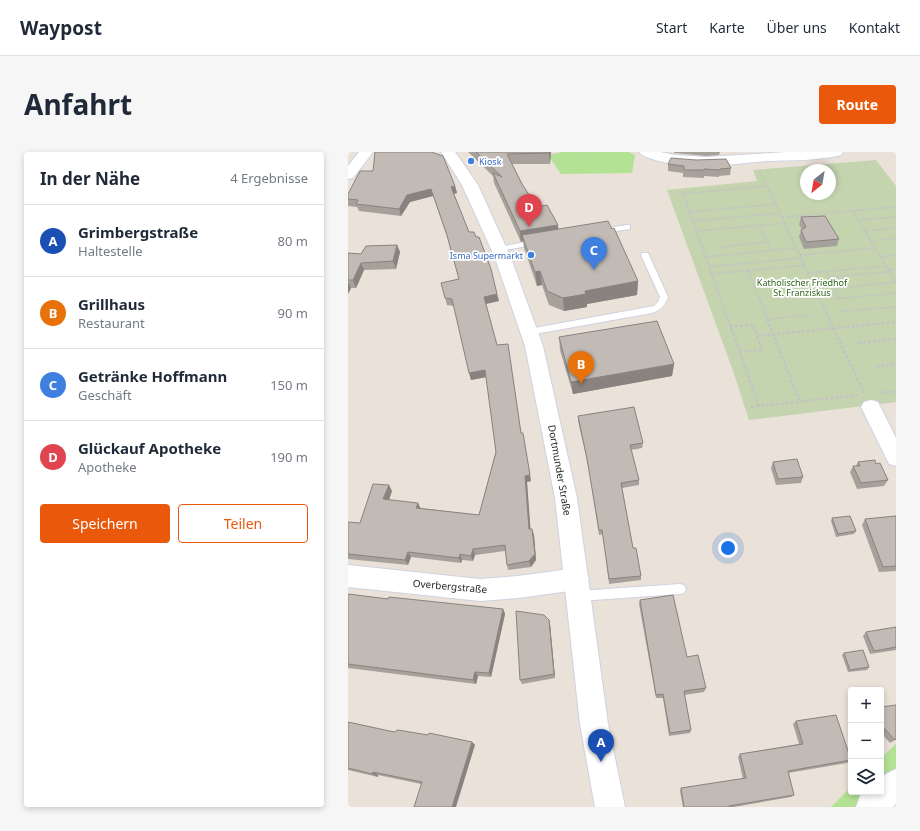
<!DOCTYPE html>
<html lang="de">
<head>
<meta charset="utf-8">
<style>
	body { margin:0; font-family:"Noto Sans",sans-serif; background:#f6f6f7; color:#1f2937 }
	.controls { position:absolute; right:12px; bottom:12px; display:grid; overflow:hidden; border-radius:4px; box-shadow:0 2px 6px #0003 }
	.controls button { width:36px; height:36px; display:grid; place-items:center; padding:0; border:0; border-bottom:1px solid #e0e1e3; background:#fff; color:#1f2937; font:20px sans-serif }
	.compass { position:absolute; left:452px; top:12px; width:36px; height:36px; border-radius:50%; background:#fff; box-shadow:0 2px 6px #0003; rotate:211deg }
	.you { position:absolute; left:380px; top:396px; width:14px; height:14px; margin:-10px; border:3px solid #fff; border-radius:50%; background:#1a73e8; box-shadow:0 0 0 6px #1a73e833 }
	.badge { display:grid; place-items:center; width:26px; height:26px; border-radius:50%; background:#ea580c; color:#fff; font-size:13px; font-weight:700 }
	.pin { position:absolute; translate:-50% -33px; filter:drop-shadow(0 1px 2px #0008) }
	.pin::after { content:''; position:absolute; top:21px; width:14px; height:12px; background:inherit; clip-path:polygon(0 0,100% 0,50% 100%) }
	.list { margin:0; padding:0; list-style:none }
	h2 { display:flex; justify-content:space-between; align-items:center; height:52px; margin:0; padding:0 16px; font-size:17px }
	h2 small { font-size:13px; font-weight:400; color:#747a83 }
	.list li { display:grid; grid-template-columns:26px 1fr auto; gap:12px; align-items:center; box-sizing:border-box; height:72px; padding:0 16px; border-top:1px solid #e0e1e3 }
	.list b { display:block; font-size:15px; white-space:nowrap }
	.list p { margin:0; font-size:13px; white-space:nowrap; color:#747a83 }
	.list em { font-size:13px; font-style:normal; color:#747a83 }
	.actions { display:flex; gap:8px; padding:12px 16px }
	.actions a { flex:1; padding:9px 0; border:1px solid #ea580c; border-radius:4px; text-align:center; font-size:14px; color:#ea580c }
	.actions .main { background:#ea580c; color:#fff }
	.icon { flex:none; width:22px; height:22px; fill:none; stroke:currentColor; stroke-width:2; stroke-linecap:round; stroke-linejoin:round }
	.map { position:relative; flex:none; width:548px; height:655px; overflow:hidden; border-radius:4px }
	header { display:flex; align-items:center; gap:24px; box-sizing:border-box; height:56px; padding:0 20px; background:#fff; border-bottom:1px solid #e0e1e3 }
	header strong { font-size:19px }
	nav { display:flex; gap:22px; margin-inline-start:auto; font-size:14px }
	.intro { display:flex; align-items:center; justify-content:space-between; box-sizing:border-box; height:96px; padding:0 24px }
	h1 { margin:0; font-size:28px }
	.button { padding:10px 18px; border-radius:4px; background:#ea580c; color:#fff; font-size:14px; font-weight:700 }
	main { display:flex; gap:24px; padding:0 24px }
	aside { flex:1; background:#fff; border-radius:4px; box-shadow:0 2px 6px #0003 }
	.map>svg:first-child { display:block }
	.green { fill:#b3e294 }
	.cemetery { fill:#c4d4af; fill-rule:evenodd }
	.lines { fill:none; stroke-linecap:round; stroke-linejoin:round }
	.lane-casing { stroke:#ced2e1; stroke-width:2 }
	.street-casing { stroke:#ced2e1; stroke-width:2 }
	.secondary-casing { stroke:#ced2e1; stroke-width:2 }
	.path-far1 { stroke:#c3c3c3; stroke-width:2; stroke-dasharray:2 1.5; stroke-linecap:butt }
	.path { stroke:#c3c3c3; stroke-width:2.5; stroke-dasharray:3 2; stroke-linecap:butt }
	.lane { fill:#fff; fill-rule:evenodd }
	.street { fill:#fff; fill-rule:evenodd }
	.secondary { fill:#fff; fill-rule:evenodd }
	.wall { fill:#a7a19c }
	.shaded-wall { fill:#88837f }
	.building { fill:#c2bbb5; stroke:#88837f }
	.shop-dot { fill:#3f7fe0; stroke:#fff; stroke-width:1.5 }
	.labels { text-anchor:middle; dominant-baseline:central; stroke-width:3.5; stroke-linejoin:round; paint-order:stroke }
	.far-shop-label { font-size:9px; fill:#366cbe; stroke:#fff; text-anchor:start }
	.far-park-label { font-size:9px; fill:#2d6319; stroke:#fff }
	.street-label { font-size:10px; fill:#272727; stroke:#fff }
</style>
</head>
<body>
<header>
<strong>Waypost</strong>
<nav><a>Start</a><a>Karte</a><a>Über uns</a><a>Kontakt</a></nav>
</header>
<div class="intro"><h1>Anfahrt</h1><a class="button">Route</a></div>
<main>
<aside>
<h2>In der Nähe<small>4 Ergebnisse</small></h2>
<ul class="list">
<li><span class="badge" style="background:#1a4fb4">A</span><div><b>Grimbergstraße</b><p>Haltestelle</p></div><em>80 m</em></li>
<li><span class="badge" style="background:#e8710a">B</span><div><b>Grillhaus</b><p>Restaurant</p></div><em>90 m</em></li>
<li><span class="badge" style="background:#3f7fe0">C</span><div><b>Getränke Hoffmann</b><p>Geschäft</p></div><em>150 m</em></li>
<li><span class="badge" style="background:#e0444e">D</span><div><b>Glückauf Apotheke</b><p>Apotheke</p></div><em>190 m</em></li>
</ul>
<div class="actions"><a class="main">Speichern</a><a>Teilen</a></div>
</aside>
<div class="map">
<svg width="548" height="655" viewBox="0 0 548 655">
	<rect width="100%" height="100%" fill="#eae1d8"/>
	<g class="green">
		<polygon points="215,0 281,0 287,3 284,21 213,22 200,3"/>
		<polygon points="548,592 548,655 483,655 503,635 503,640 533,640 533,606"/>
	</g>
	<path class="cemetery" d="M528 8 548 34V250L401 268 385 219 319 38 409 29 405 18ZM458 18H482V42H458Z"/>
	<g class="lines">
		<g class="lane-casing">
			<g id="lane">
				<polygon points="279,73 282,73 282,77 253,81 249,79 253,77"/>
				<polygon points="188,88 191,88 191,92 151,99 147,97 151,95"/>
				<path d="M294 101H300L301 103 320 145C317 153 313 158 304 161L181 183 178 182 177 180 181 177 306 154 310 150 312 145 293 103Z"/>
				<polygon points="332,432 336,433 338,437 336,441 332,442 231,449 227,448 225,444 227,440 231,439"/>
			</g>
		</g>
		<g class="street-casing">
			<g id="street">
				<polygon points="11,0 25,0 5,26 0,27 0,14"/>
				<path d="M291 0H312L327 3 358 5 439 0H495L493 3C469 9 444 8 420 9 382 12 342 19 304 7 299 5 294 4 291 0Z"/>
				<polygon points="523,248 530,250 548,286 548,314 541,312 513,255 516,250"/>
				<polygon points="0,413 132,427 170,424 229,416 237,419 241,427 237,435 229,438 170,446 132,449 0,435"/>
			</g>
		</g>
		<g class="secondary-casing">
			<g id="secondary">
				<polygon points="93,0 107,0 130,33 163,106 195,194 229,346 260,572 277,655 247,655 232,572 207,346 177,194 147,106 114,33"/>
				<polygon points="548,617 548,652 545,655 508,655 512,644 517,640 533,640 533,626 538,622"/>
			</g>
		</g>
		<g class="path-far1">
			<polyline points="235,0 237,0"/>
			<polyline points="412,19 482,168"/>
			<polyline points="335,41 380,168"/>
			<polyline points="331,42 419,34"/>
			<polyline points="505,59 548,131"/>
			<polyline points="341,60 428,52"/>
			<polyline points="434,65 548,55"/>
			<polyline points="511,68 548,65"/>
			<polyline points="345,69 432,61"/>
			<polyline points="412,73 423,98"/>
			<polyline points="348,79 437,71"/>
			<polyline points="517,79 548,76"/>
			<polyline points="522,89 548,86"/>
			<polyline points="372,95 419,90"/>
			<polyline points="452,103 527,96"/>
			<polyline points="357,105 448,96"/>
			<polyline points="532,105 548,103"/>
			<polyline points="361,115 454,106"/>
			<polyline points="400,118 420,168"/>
			<polyline points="540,118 548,117"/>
			<polyline points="478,119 492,147"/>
			<polyline points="460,121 538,114"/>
			<polyline points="363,122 457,113"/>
			<polyline points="482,125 541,120"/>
			<polyline points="487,136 548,130"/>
			<polyline points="487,147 548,141"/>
			<polyline points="494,159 548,155"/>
			<polyline points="420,167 463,163"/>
		</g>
		<g class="path">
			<polyline points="380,167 411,254"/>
			<polyline points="419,167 452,250"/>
			<polyline points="481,167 516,241"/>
			<polyline points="382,175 405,173 414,198 391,200"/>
			<polyline points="409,184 548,170"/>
			<polyline points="510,191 548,187"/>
			<polyline points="528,215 548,212"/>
			<polyline points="533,241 548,239"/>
			<polyline points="403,255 510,243"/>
		</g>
		<use href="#lane" class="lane"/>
		<use href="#street" class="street"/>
		<use href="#secondary" class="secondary"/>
	</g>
	<g class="wall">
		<polygon points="120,0 203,0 202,12 164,12 174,32 189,55 210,77 290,129 289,143 239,152 239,155 216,159 201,153 194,133 189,134 176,96 175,89 173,90 146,31 145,24"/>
		<polygon points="326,0 372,0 371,3 358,4 326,1"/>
		<polygon points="320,12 383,16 382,23 371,24 371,25 356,24 356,26 335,25 335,21 320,19"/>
		<polygon points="107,34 109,41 106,42 121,80 149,142 151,149 138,152 149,193 160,192 173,281 183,329 179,330 182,377 186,383 188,408 183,415 160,418 159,413 157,399 127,403 125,409 114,408 113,411 63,405 60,413 0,407 0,370 12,371 44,339 41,348 72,356 131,363 148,300 138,225 123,228 106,154 99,153 97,146 111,127 100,87 85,44 62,50 53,64 11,59 9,55 0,54 0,42"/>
		<polygon points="453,65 491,87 489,94 456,97 451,85 453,78 454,77 451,73"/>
		<polygon points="49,93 52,100 48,117 16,118 8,136 3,136 0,142 0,101 13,102"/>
		<polygon points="211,185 326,212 324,224 225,242 212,198"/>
		<polygon points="230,264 295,291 294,296 283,298 291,328 291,333 274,336 285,396 293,424 293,428 261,432 255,382 251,383 240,312 230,269"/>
		<polygon points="425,310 455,325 453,331 428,333 423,316"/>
		<polygon points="510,310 528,312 540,328 536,334 509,337 502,320 505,314 508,314"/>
		<polygon points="548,364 548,419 531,420 514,373 517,367"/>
		<polygon points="484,366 508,379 506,382 488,385 483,369"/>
		<polygon points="0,442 40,447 155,457 157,462 143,525 130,524 128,532 0,516"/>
		<polygon points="292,448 339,505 358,536 356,540 336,543 343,578 342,581 321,584 315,546 308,546 291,452"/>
		<polygon points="201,468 202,472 207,526 174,532 172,528"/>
		<polygon points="548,475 548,498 522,502 515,484 518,480"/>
		<polygon points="496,501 521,515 519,518 500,520 494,503"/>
		<polygon points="533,555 547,588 542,591 533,581"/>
		<polygon points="448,569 503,608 499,611 440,621 446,643 443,645 386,655 335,655 332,639 333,636 395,627 390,605 392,602 451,592 445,572"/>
		<polygon points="0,570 46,580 124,590 127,593 73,632 30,623 30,625 0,618"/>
	</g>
	<g class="shaded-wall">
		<polygon points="201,0 203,0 202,12 201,1"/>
		<polygon points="107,34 109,41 105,42 103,35"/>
		<polygon points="83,37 85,44 62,50 53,64 51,57 59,43"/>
		<polygon points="210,73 211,83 174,83 175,89 173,90 172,79"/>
		<polygon points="49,93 52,100 48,117 45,109"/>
		<polygon points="13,111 16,118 8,136 5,128"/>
		<polygon points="192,119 194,133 189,134 187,120"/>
		<polygon points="290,129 289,143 239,152 239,155 216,159 215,146 237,139"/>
		<polygon points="0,130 3,136 0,142"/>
		<polygon points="149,142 151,149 137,152 136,145"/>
		<polygon points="326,212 324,224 225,242 223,230"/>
		<polygon points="137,218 139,225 123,228 121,221"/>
		<polygon points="176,287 183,329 179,330 183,383 181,377 177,324"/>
		<polygon points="41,333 44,339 39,353 35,347"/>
		<polygon points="70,351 73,357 68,356"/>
		<polygon points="184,377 186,383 188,408 183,415 181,409"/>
		<polygon points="125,397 127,403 125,409 123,404"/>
		<polygon points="60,400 63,405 60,413 57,408"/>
		<polygon points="112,402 114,408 113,411 111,406"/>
		<polygon points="155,457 157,462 143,525 141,521"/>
		<polygon points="201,468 202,472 207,526 206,522"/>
		<polygon points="127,520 130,524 128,532 125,528"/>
		<polygon points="124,590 127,593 108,655 104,655"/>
		<polygon points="25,620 30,623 30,625 24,622"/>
	</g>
	<g class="building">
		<polygon points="27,0 83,0 95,4 107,34 103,35 121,80 126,80 128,85 131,85 143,117 149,142 136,145 149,193 160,192 173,281 175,281 182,323 177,324 181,377 184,377 187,402 181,409 159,413 157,393 125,397 123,404 112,402 111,406 60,400 57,408 0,402 0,370 12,371 25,332 41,333 35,347 70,351 68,356 131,363 148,300 137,218 121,221 104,147 97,146 93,131 111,127 98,80 83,37 59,43 51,57 8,52 10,48 0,47 0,42 12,19 25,19"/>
		<polygon points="128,0 201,0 201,1 159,2 174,32 189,55 199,53 210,73 172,79 145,21 154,25"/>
		<polygon points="323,6 348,8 378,7 383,16 372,17 372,18 356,17 356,18 336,18 336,14 320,12"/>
		<polygon points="477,64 491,87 458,90 453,78 458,75 453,65"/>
		<polygon points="260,69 264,77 266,76 290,129 237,139 238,142 215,146 199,139 192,119 187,120 174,83"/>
		<polygon points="49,93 45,109 13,111 5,128 0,128 0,101 13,102 18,94"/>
		<polygon points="309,169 326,212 223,230 211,185"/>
		<polygon points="286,255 295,291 282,293 291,328 273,331 285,396 288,396 293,424 261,427 254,378 251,378 239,307 230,264"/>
		<polygon points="449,307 455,325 430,327 425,310"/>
		<polygon points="527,308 528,312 532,311 540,328 513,331 505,314 512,314 510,310"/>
		<polygon points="502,364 508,379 490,382 484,366"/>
		<polygon points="548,364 548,414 535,415 517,367"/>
		<polygon points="0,442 40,447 41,445 155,457 141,521 127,520 125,528 0,512"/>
		<polygon points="325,443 339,505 350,503 358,536 336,539 343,578 322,581 315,542 308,543 292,448"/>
		<polygon points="168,459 196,463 201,468 206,522 172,528"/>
		<polygon points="548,475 548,495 526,499 518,480"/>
		<polygon points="515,498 521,515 502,518 496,501"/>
		<polygon points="548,553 548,587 547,588 533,573 533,555"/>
		<polygon points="488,563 503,608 440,619 446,643 381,654 381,655 336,655 333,636 398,626 392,602 455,592 448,569"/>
		<polygon points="0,570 46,580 50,578 80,583 81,581 124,590 104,655 66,655 74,630 25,620 24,622 0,616"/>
	</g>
	<g class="shop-dot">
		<circle cx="123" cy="9" r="4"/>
		<circle cx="183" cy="103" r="4"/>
	</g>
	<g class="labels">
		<g class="far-shop-label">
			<text x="131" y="9">Kiosk</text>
			<text x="175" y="103" text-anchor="end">Isma Supermarkt</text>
		</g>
		<g class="far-park-label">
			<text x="454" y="130">Katholischer Friedhof<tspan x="454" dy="10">St. Franziskus</tspan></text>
		</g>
		<g class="street-label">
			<text transform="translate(212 318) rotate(80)">Dortmunder Straße</text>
			<text transform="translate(102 434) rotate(5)">Overbergstraße</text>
		</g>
	</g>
</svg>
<div class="controls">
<button>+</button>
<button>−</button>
<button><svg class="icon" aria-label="layers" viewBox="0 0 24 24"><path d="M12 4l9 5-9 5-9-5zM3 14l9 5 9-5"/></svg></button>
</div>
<svg class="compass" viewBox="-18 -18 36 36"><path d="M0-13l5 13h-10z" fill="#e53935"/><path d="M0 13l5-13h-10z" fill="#747a83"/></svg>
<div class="you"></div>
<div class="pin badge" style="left:253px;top:610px;background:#1a4fb4">A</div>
<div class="pin badge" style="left:233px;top:232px;background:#e8710a">B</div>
<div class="pin badge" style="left:246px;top:118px;background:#3f7fe0">C</div>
<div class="pin badge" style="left:181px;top:75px;background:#e0444e">D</div>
</div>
</main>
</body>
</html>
